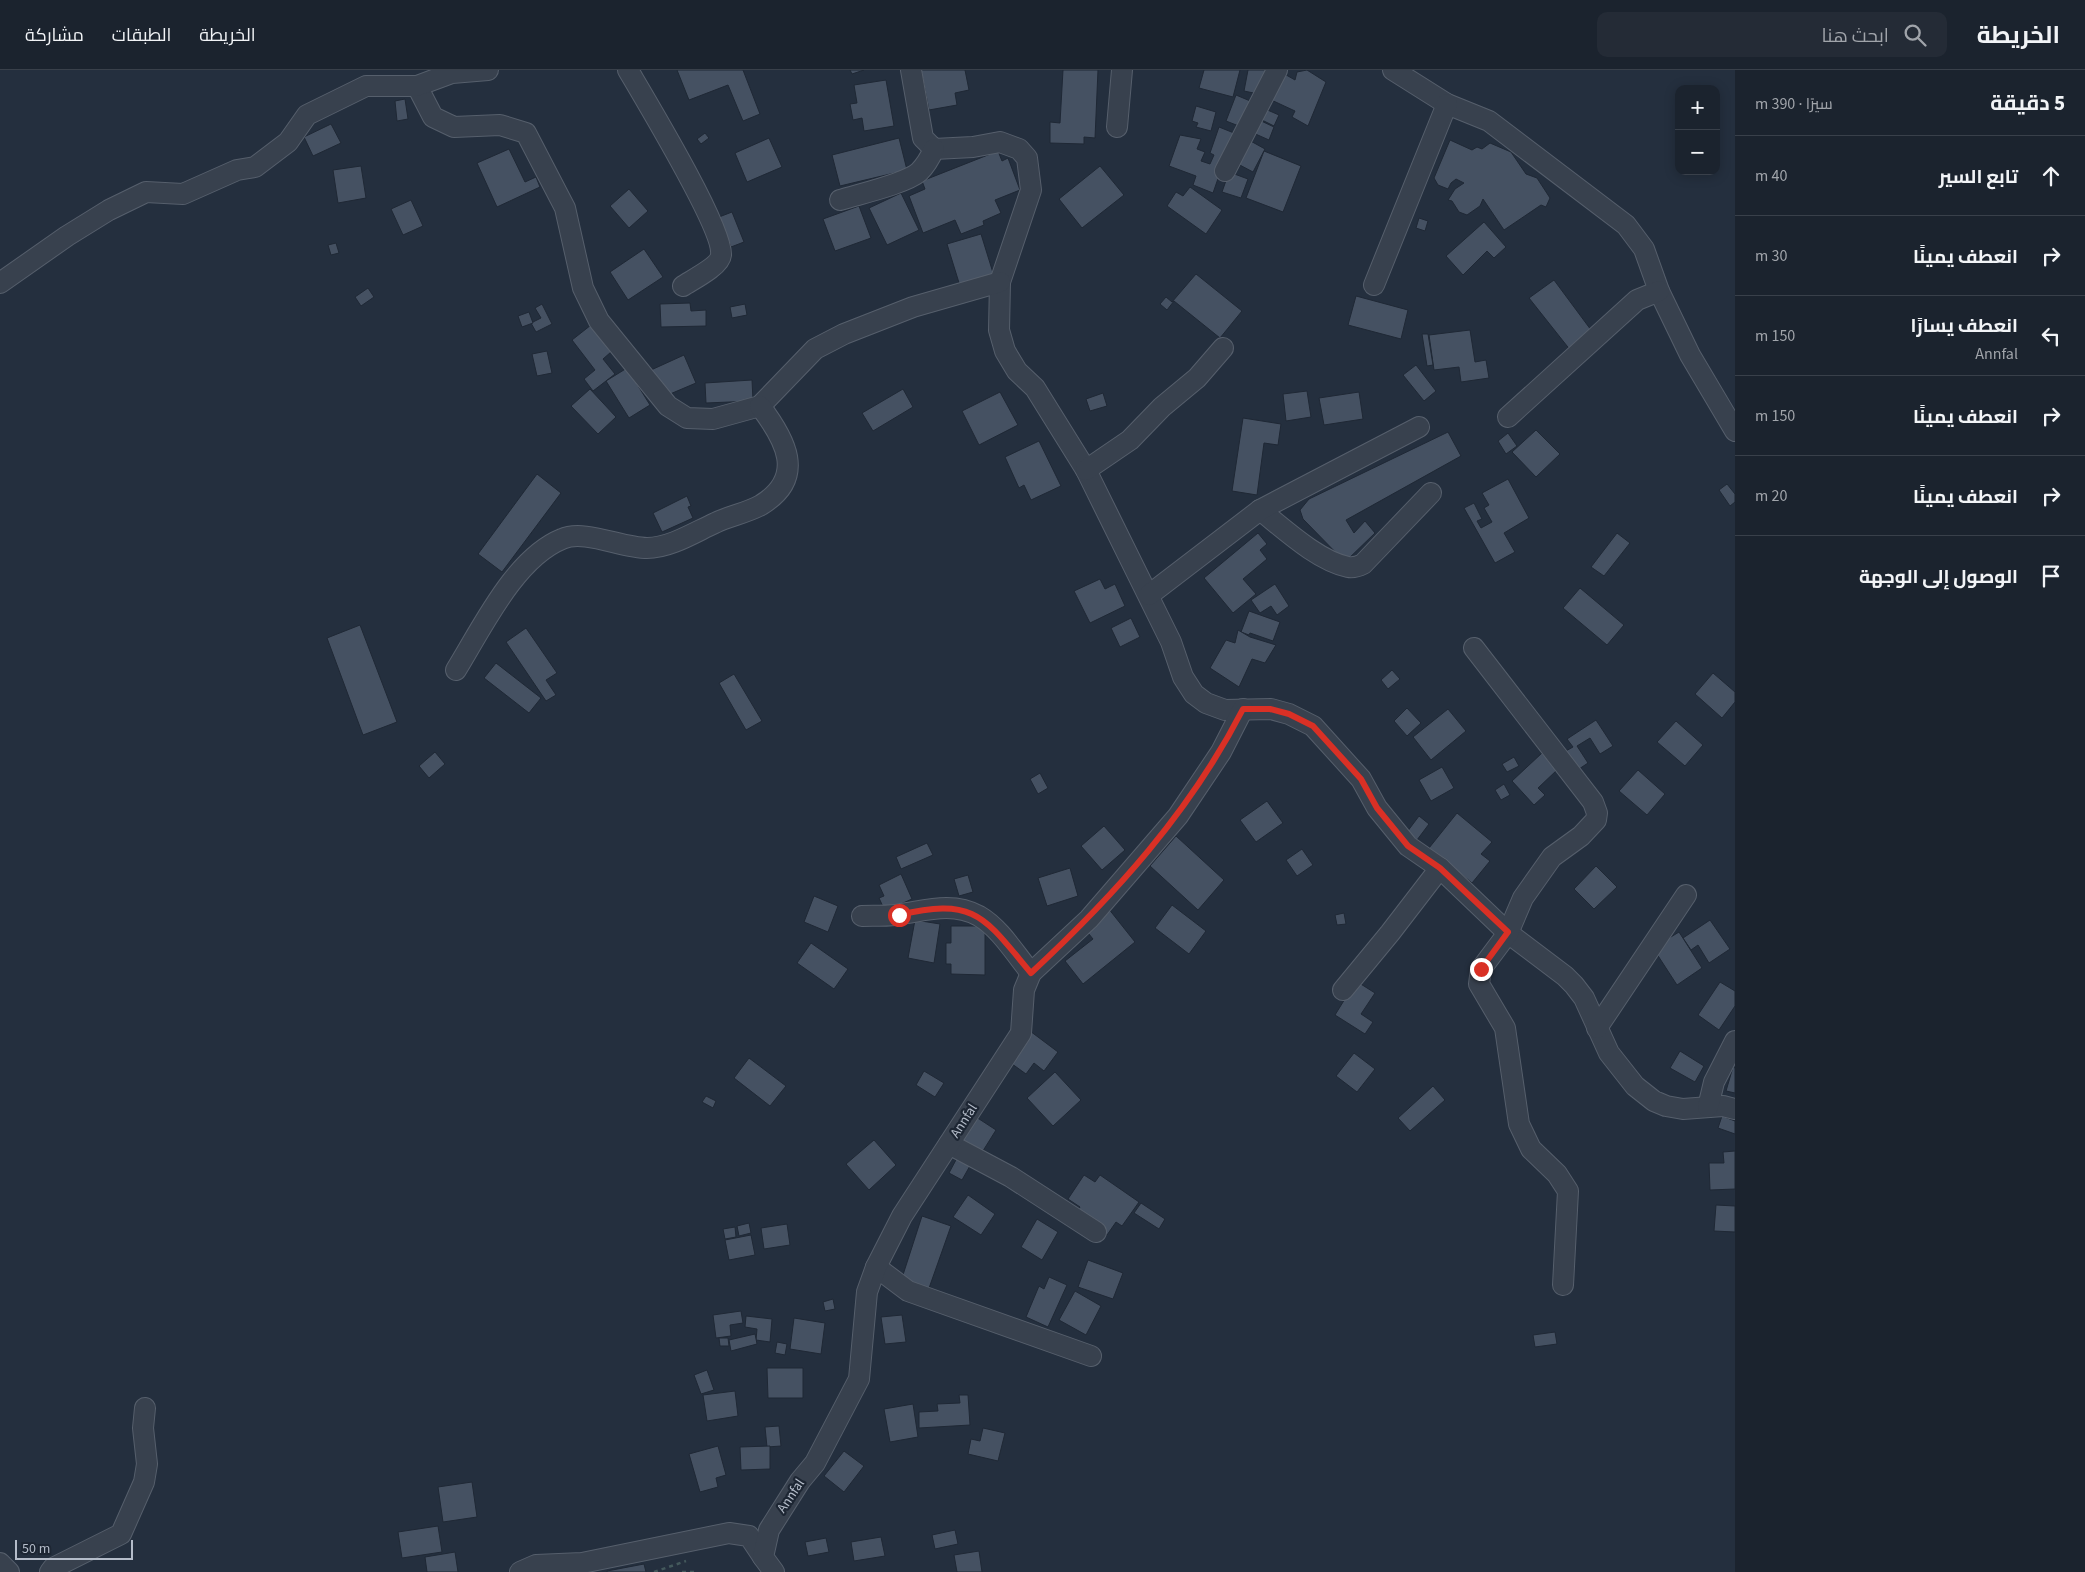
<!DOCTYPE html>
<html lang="ar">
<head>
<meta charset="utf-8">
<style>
	body { margin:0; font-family:"Source Sans 3",Cairo,sans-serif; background:#242b36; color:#f1f3f6; direction:rtl }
	.controls { position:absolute; right:15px; top:15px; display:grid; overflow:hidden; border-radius:10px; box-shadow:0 2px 12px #0003 }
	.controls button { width:45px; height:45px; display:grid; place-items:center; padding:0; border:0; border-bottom:1px solid #39404a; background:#1b232e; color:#f1f3f6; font:25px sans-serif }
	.scale { position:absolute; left:15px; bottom:12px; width:118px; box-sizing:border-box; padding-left:5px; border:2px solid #b4bcc9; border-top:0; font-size:14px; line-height:18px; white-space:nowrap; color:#b4bcc9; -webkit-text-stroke:4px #1d2633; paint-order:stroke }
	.stop { position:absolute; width:15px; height:15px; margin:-11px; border:4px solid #d93025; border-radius:50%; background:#fff }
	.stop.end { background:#d93025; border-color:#fff; box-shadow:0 1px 5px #0008 }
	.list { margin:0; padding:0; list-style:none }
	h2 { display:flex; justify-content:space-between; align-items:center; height:65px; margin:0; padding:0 20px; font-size:21px }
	h2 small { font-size:16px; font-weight:400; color:#a0a4aa }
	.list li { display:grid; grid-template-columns:32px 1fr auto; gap:15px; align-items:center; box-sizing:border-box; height:80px; padding:0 20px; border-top:1px solid #39404a }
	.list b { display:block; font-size:19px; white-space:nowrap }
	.list p { margin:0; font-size:16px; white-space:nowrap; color:#a0a4aa }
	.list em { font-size:16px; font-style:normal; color:#a0a4aa }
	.icon { flex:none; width:28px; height:28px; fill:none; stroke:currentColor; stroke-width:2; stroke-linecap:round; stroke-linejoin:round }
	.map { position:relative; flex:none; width:1735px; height:1502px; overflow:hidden; direction:ltr }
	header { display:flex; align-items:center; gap:30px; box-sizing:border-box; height:70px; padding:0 25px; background:#1b232e; border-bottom:1px solid #39404a }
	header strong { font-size:24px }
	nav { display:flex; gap:28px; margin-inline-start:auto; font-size:18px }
	.search { width:350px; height:45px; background:#242b36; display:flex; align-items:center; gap:12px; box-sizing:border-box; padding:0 18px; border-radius:10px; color:#a0a4aa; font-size:19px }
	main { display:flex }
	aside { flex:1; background:#1b232e }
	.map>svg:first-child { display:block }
	.building { fill:#455162; stroke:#1f2835 }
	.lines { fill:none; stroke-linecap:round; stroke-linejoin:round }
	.minor-casing { stroke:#565f6c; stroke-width:22 }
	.path { stroke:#44595c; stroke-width:2.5; stroke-dasharray:4 4; stroke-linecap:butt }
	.minor { stroke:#38414e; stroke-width:20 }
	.route { stroke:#d93025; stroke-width:6 }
	.labels { text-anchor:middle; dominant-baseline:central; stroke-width:4.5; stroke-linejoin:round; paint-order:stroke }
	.street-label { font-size:14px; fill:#b4bcc9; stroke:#1d2633 }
</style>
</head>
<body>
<header>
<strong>الخريطة</strong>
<div class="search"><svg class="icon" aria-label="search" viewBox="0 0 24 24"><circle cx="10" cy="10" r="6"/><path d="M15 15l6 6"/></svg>ابحث هنا</div>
<nav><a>الخريطة</a><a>الطبقات</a><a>مشاركة</a></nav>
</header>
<main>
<aside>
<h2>5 دقيقة<small>سيرًا · 390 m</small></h2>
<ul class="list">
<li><svg class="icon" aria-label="ahead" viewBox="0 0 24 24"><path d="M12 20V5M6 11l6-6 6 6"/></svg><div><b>تابع السير</b></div><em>40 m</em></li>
<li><svg class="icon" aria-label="right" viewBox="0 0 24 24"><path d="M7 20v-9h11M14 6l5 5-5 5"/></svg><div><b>انعطف يمينًا</b></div><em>30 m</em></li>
<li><svg class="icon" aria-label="left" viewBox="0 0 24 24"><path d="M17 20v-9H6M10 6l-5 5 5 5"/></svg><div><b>انعطف يسارًا</b><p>Annfal</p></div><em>150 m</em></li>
<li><svg class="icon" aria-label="right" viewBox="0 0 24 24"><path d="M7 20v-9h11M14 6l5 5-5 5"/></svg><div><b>انعطف يمينًا</b></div><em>150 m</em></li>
<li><svg class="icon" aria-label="right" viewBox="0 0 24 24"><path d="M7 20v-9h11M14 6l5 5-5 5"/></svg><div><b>انعطف يمينًا</b></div><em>20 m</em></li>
<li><svg class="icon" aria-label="arrive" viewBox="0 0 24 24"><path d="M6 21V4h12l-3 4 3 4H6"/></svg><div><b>الوصول إلى الوجهة</b></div></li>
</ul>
</aside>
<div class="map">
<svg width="1735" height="1502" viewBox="0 0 1735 1502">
	<rect width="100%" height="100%" fill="#242f3e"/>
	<g class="building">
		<polygon points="677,0 743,0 760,44 743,51 728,15 689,30"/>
		<polygon points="850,0 864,0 852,4"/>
		<polygon points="921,0 965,0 969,20 955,23 957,35 929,40"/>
		<polygon points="1063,0 1098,0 1095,68 1084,67 1084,74 1050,73 1050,52 1060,53"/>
		<polygon points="1204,0 1240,0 1233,27 1199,18"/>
		<polygon points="1248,0 1269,0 1263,25 1244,21"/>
		<polygon points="1307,0 1326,12 1308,56 1292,47 1295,41 1267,28 1281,2 1295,10 1297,2"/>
		<polygon points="886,10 894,56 864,61 862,48 853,50 850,34 857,33 854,15"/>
		<polygon points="1236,25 1255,33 1244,58 1226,51"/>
		<polygon points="405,29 408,49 397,51 395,31"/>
		<polygon points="1196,36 1216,42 1211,61 1196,57 1198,53 1192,51"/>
		<polygon points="1263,38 1279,45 1274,56 1258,48"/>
		<polygon points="1257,49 1274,57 1269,70 1251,62"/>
		<polygon points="331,54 341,73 313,86 304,67"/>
		<polygon points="1219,57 1239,65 1230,74 1213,123 1193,115 1196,106 1169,96 1180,65 1201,69 1197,79 1205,82 1201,91 1210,94 1214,85 1210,83"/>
		<polygon points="705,63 709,68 701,74 697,69"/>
		<polygon points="769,68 782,97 747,112 735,83"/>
		<polygon points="899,68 907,100 840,116 832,85"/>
		<polygon points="1247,69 1265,79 1253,102 1236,93"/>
		<polygon points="1450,70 1472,80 1477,77 1482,79 1490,73 1511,82 1526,104 1537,108 1550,128 1546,137 1541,135 1504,160 1483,129 1480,136 1467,145 1459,142 1452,131 1448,130 1455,119 1464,113 1456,109 1451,113 1448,119 1438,115 1434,108"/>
		<polygon points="509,79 525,112 536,107 540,117 497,137 477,93"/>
		<polygon points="998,81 1002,91 1008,88 1020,120 995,130 1001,143 983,151 984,155 961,164 955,150 923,163 909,126 925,119 922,111"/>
		<polygon points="1264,81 1301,96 1283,142 1246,128"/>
		<polygon points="361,96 366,128 338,133 333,100"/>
		<polygon points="1100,96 1124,125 1082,158 1059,129"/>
		<polygon points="1229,102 1248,109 1241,128 1222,122"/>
		<polygon points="1190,117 1222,140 1206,164 1167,136 1176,122 1183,126"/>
		<polygon points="629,119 648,141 629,158 610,136"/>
		<polygon points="901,123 919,160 887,175 869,138"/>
		<polygon points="411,130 423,156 403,165 391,139"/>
		<polygon points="859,136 871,168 835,181 823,149"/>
		<polygon points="732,142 744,172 731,177 719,147"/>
		<polygon points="1419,148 1428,151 1425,161 1416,158"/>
		<polygon points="1484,152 1506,177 1494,188 1487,181 1463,205 1446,186"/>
		<polygon points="981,164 994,206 960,216 947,174"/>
		<polygon points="336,173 339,183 331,185 328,175"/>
		<polygon points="644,179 663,207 628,230 610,202"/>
		<polygon points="1196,204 1242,241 1220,268 1174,231 1167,240 1160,234 1166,227 1172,232"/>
		<polygon points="1554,210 1594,264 1571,281 1529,228"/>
		<polygon points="368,218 374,227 361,236 355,227"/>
		<polygon points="1356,226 1408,240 1401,269 1348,255"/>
		<polygon points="690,233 691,241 706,240 706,256 661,257 660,234"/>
		<polygon points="542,234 552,254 536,262 531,253 541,248 535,238"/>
		<polygon points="745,234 747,245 732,248 730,237"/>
		<polygon points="529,242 533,253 522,257 518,246"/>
		<polygon points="591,255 611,282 603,289 615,304 593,321 584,309 595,300 572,270"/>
		<polygon points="1470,260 1475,292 1486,290 1489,308 1461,312 1459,297 1434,300 1429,265"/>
		<polygon points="1422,264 1428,264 1433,295 1427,296"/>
		<polygon points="547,281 552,303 537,306 532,284"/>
		<polygon points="684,285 696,313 663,327 651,300"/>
		<polygon points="1416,295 1436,321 1424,331 1403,305"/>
		<polygon points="627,298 650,335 629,348 606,311"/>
		<polygon points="752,310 753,331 706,333 705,313"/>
		<polygon points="590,319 616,347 598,364 571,336"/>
		<polygon points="903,319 913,337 873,361 862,343"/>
		<polygon points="1307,321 1311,347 1286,351 1283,324"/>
		<polygon points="1000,322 1018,355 979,375 962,341"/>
		<polygon points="1359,322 1363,349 1324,355 1319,328"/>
		<polygon points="1103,323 1107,336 1090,341 1086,329"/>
		<polygon points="1243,348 1281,354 1278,375 1264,373 1257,425 1232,421"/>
		<polygon points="1536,360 1560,384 1536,407 1512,382"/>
		<polygon points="1448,362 1461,386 1346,450 1354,463 1365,451 1375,463 1345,492 1303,449 1300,440 1309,429"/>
		<polygon points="1508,363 1517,376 1506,384 1498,371"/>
		<polygon points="1039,371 1061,416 1031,430 1024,415 1019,418 1005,387"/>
		<polygon points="537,404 561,423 502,502 478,484"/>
		<polygon points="1508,409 1529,448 1504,463 1515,482 1495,493 1464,438 1474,433 1482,449 1477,451 1481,458 1492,452 1484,438 1489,435 1482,423"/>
		<polygon points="1727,414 1735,424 1735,432 1730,436 1719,420"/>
		<polygon points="687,426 691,436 688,437 693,448 662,462 653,443"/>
		<polygon points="1258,463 1267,474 1260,480 1267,489 1243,509 1256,524 1233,543 1204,508"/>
		<polygon points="1617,463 1630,473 1604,506 1591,497"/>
		<polygon points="1100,509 1105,519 1115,514 1125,536 1090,553 1074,521"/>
		<polygon points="1275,514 1289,536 1277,545 1271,536 1260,543 1251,530"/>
		<polygon points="1580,518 1624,555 1607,575 1563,538"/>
		<polygon points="1249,541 1280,552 1273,571 1250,563 1249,565 1241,562"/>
		<polygon points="1131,548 1140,567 1120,577 1111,558"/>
		<polygon points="360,555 397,652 363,665 327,568"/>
		<polygon points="526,558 557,603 546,610 556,625 546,631 506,572"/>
		<polygon points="1238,560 1250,567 1276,575 1265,593 1252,589 1239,617 1210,598 1226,570 1235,573"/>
		<polygon points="496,593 541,628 529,643 484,608"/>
		<polygon points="1392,600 1400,609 1388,619 1381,610"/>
		<polygon points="1713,603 1735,622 1735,632 1722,648 1695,624"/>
		<polygon points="734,604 762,651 746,660 719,613"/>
		<polygon points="1407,638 1421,653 1407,666 1394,651"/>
		<polygon points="1448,639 1466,661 1431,690 1413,667"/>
		<polygon points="1596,650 1613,676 1600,684 1590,668 1577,676 1588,693 1576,701 1564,682 1573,677 1567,669"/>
		<polygon points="1676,651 1703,675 1685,696 1657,672"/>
		<polygon points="435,682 445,694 429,708 419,696"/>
		<polygon points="1542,683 1557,700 1538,718 1545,725 1534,735 1512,711"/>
		<polygon points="1514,687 1519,696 1507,702 1502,694"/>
		<polygon points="1442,697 1454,718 1431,731 1419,710"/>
		<polygon points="1638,700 1665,724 1647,745 1619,721"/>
		<polygon points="1040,703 1048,718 1038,724 1030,709"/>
		<polygon points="1504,714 1510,725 1501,730 1495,720"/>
		<polygon points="1267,731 1283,753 1256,772 1240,750"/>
		<polygon points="1457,743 1492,772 1481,784 1490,791 1472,813 1429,778"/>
		<polygon points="1419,746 1429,754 1417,770 1407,762"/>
		<polygon points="1104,756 1125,780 1102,800 1081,776"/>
		<polygon points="1176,766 1224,810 1198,840 1150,796"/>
		<polygon points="927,773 933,785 901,799 896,787"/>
		<polygon points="1302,779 1313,795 1297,806 1286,790"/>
		<polygon points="1596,796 1617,817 1594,839 1574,819"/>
		<polygon points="1070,798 1078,826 1047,836 1038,808"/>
		<polygon points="901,804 912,829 885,841 879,828 884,826 879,815"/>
		<polygon points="968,805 973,822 959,826 954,809"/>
		<polygon points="814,826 838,836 828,862 804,852"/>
		<polygon points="1172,835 1206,861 1189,884 1155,858"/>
		<polygon points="1108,838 1135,872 1083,914 1065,891 1093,869 1084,858"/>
		<polygon points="1344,843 1346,854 1337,855 1335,845"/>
		<polygon points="915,850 940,854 934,893 908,888"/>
		<polygon points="1710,850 1730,879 1709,893 1698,875 1691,880 1683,868"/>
		<polygon points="951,856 985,856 985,905 951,904 951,894 946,894 946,873 951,873"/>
		<polygon points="1679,862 1702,898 1677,915 1653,878"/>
		<polygon points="811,873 848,899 834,919 797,893"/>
		<polygon points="1356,911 1375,923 1361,944 1373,952 1365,964 1335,945"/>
		<polygon points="1720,912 1735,921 1735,936 1719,960 1698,945"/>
		<polygon points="1030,961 1058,982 1044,1001 1034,993 1026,1004 1008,991"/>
		<polygon points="1680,981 1704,996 1695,1012 1670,998"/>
		<polygon points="1354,983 1375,999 1357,1022 1336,1006"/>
		<polygon points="749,988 786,1016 770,1036 734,1008"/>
		<polygon points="1733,997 1735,998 1735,1023 1726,1021"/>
		<polygon points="924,1001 944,1013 935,1027 916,1015"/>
		<polygon points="1055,1002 1081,1030 1053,1056 1027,1028"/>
		<polygon points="1433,1016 1445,1030 1410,1061 1398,1048"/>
		<polygon points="706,1026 716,1031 713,1038 702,1032"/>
		<polygon points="973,1045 996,1060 981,1084 958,1070"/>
		<polygon points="1722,1046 1735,1051 1735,1064 1718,1058"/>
		<polygon points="874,1070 896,1095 869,1120 846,1094"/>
		<polygon points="1735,1081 1735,1119 1710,1120 1709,1093 1724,1093 1723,1082"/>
		<polygon points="958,1086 971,1094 962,1110 949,1103"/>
		<polygon points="1084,1105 1095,1112 1100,1105 1139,1132 1122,1156 1116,1152 1107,1165 1076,1144 1080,1137 1068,1129"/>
		<polygon points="968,1125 995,1144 981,1165 953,1147"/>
		<polygon points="1141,1133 1165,1149 1159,1159 1134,1143"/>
		<polygon points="1716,1135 1735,1136 1735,1162 1714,1161"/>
		<polygon points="922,1146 951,1156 928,1221 901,1211"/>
		<polygon points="1037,1149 1058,1162 1042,1190 1021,1177"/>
		<polygon points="749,1153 751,1163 739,1166 737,1156"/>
		<polygon points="787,1154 790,1175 764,1179 761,1158"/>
		<polygon points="735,1157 736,1167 725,1169 723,1159"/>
		<polygon points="751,1165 755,1185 729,1190 725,1170"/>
		<polygon points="1088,1190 1123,1203 1113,1229 1078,1217"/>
		<polygon points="1049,1207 1067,1215 1048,1257 1026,1247 1039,1216 1044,1219"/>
		<polygon points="1075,1221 1101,1236 1086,1265 1059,1250"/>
		<polygon points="833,1229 835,1239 825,1241 823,1232"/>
		<polygon points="741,1241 743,1253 730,1255 731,1266 716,1268 713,1245"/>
		<polygon points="902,1245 906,1272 885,1274 881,1247"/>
		<polygon points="746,1246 772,1249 770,1272 756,1270 757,1259 745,1257"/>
		<polygon points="794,1248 825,1253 821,1284 790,1279"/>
		<polygon points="1555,1262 1557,1274 1535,1277 1533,1265"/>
		<polygon points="755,1264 757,1274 731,1281 729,1270"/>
		<polygon points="719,1268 728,1268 729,1276 720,1276"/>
		<polygon points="777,1272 787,1274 785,1285 775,1283"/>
		<polygon points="767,1298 803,1298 803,1328 768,1328"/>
		<polygon points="707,1300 714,1320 701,1324 694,1305"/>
		<polygon points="735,1321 738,1346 707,1351 703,1325"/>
		<polygon points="959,1325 968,1325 970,1355 919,1358 919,1342 938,1341 937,1334 960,1333"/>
		<polygon points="913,1334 918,1367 890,1372 884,1339"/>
		<polygon points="779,1356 781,1376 767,1377 765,1357"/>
		<polygon points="983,1358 1005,1363 998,1391 968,1384 971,1369 980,1371"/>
		<polygon points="718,1376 726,1405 716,1408 718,1417 700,1422 689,1384"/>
		<polygon points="770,1376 770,1399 741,1400 740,1377"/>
		<polygon points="844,1381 864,1396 844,1422 824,1406"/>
		<polygon points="472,1412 477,1447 443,1452 438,1417"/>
		<polygon points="438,1456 442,1482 402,1488 398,1462"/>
		<polygon points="955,1460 958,1474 935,1479 932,1465"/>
		<polygon points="881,1467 885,1486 854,1491 851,1472"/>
		<polygon points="826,1468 829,1482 808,1486 805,1472"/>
		<polygon points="979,1481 982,1502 957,1502 954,1485"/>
		<polygon points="455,1482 458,1502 427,1502 425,1487"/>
		<polygon points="644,1494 646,1502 607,1502 607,1501"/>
	</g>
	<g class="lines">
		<g class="minor-casing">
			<g id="minor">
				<path d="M628 0C645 29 724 160 721 185 720 196 692 210 683 216"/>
				<polyline points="911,0 923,68 934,79 973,77 1000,72 1019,79 1027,88 1031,120 1000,212 999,260 1005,281 1017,301 1035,318 1086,400 1171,572 1183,607 1194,624 1206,633 1225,640 1271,639 1289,644 1313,656 1361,709 1377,738 1408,776 1440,798 1508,863 1565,906 1574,915 1584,928 1609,983 1635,1016 1654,1031 1666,1036 1683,1039 1723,1036 1735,1039"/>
				<polyline points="1393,0 1447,34 1489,51 1626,155 1644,179 1659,221 1690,285 1735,361"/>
				<polyline points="417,16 433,47 454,57 500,55 526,63 565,138 583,218 599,251 668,336 687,348 713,349 760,336 815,279 844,264 913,237 1000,212"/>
				<polyline points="1117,57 1122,0"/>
				<polyline points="1225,101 1277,0"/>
				<path d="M840 130C859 124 905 114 919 102 926 95 930 88 934 79"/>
				<polyline points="0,213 67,166 109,140 146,122 183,124 237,100 255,97 288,72 307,45 366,16 417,16 452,3 488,0"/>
				<polyline points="1374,215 1447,34"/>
				<polyline points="1508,347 1637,230 1659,221"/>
				<polyline points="1086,400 1130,370 1162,337 1197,308 1223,278"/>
				<path d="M1260 440C1284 459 1318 491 1348 497 1353 498 1359 496 1363 494L1431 423"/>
				<polyline points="1149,525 1260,440 1419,357"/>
				<polyline points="1474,578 1593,732 1597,743 1596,750 1581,766 1552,787 1523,828 1508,863 1481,899 1479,914 1505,958 1519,1054 1531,1079 1557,1104 1568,1121 1563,1215"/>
				<path d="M456 600C482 558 515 488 562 469 584 459 622 478 647 478 670 478 695 462 715 453 729 446 747 443 761 435 807 407 785 369 760 336"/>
				<path d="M862 846C875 845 888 847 901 844 928 840 953 832 979 846 1000 858 1016 885 1031 903"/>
				<polyline points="1343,920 1390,863 1440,798"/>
				<polyline points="1597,958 1686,825"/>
				<polyline points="1708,1037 1714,1012 1735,971"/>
				<polyline points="949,1074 1011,1107 1096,1162"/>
				<polyline points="876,1197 908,1221 1091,1286"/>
				<polyline points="0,1493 9,1502"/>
				<polyline points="50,1502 53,1498 121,1464 144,1412 147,1394 143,1358 145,1338"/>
				<polyline points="520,1502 536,1495 582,1493 729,1463 749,1466 763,1487"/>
				<polyline points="774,1502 763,1487 769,1460 800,1411 815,1393 859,1309 867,1222 876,1197 902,1146 1021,963 1024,920 1031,903 1089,849 1178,746 1221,682 1243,639"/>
			</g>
		</g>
		<g class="path">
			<polyline points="654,1502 686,1491"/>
			<polyline points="682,1502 697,1502"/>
		</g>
		<use href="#minor" class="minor"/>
	</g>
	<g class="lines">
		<path class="route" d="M899 845C976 827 984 847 1031 903 1115 825 1190 742 1243 639H1270L1289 644 1313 656 1361 709 1377 738 1408 776 1440 798 1508 862 1481 899"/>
	</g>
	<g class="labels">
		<g class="street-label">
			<text transform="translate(964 1051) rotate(-57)">Annfal</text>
			<text transform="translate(791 1426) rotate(-56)">Annfal</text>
		</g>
	</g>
</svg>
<div class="controls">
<button>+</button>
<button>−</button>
</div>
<div class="scale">50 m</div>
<div class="stop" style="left:899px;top:845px"></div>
<div class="stop end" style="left:1481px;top:899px"></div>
</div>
</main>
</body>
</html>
